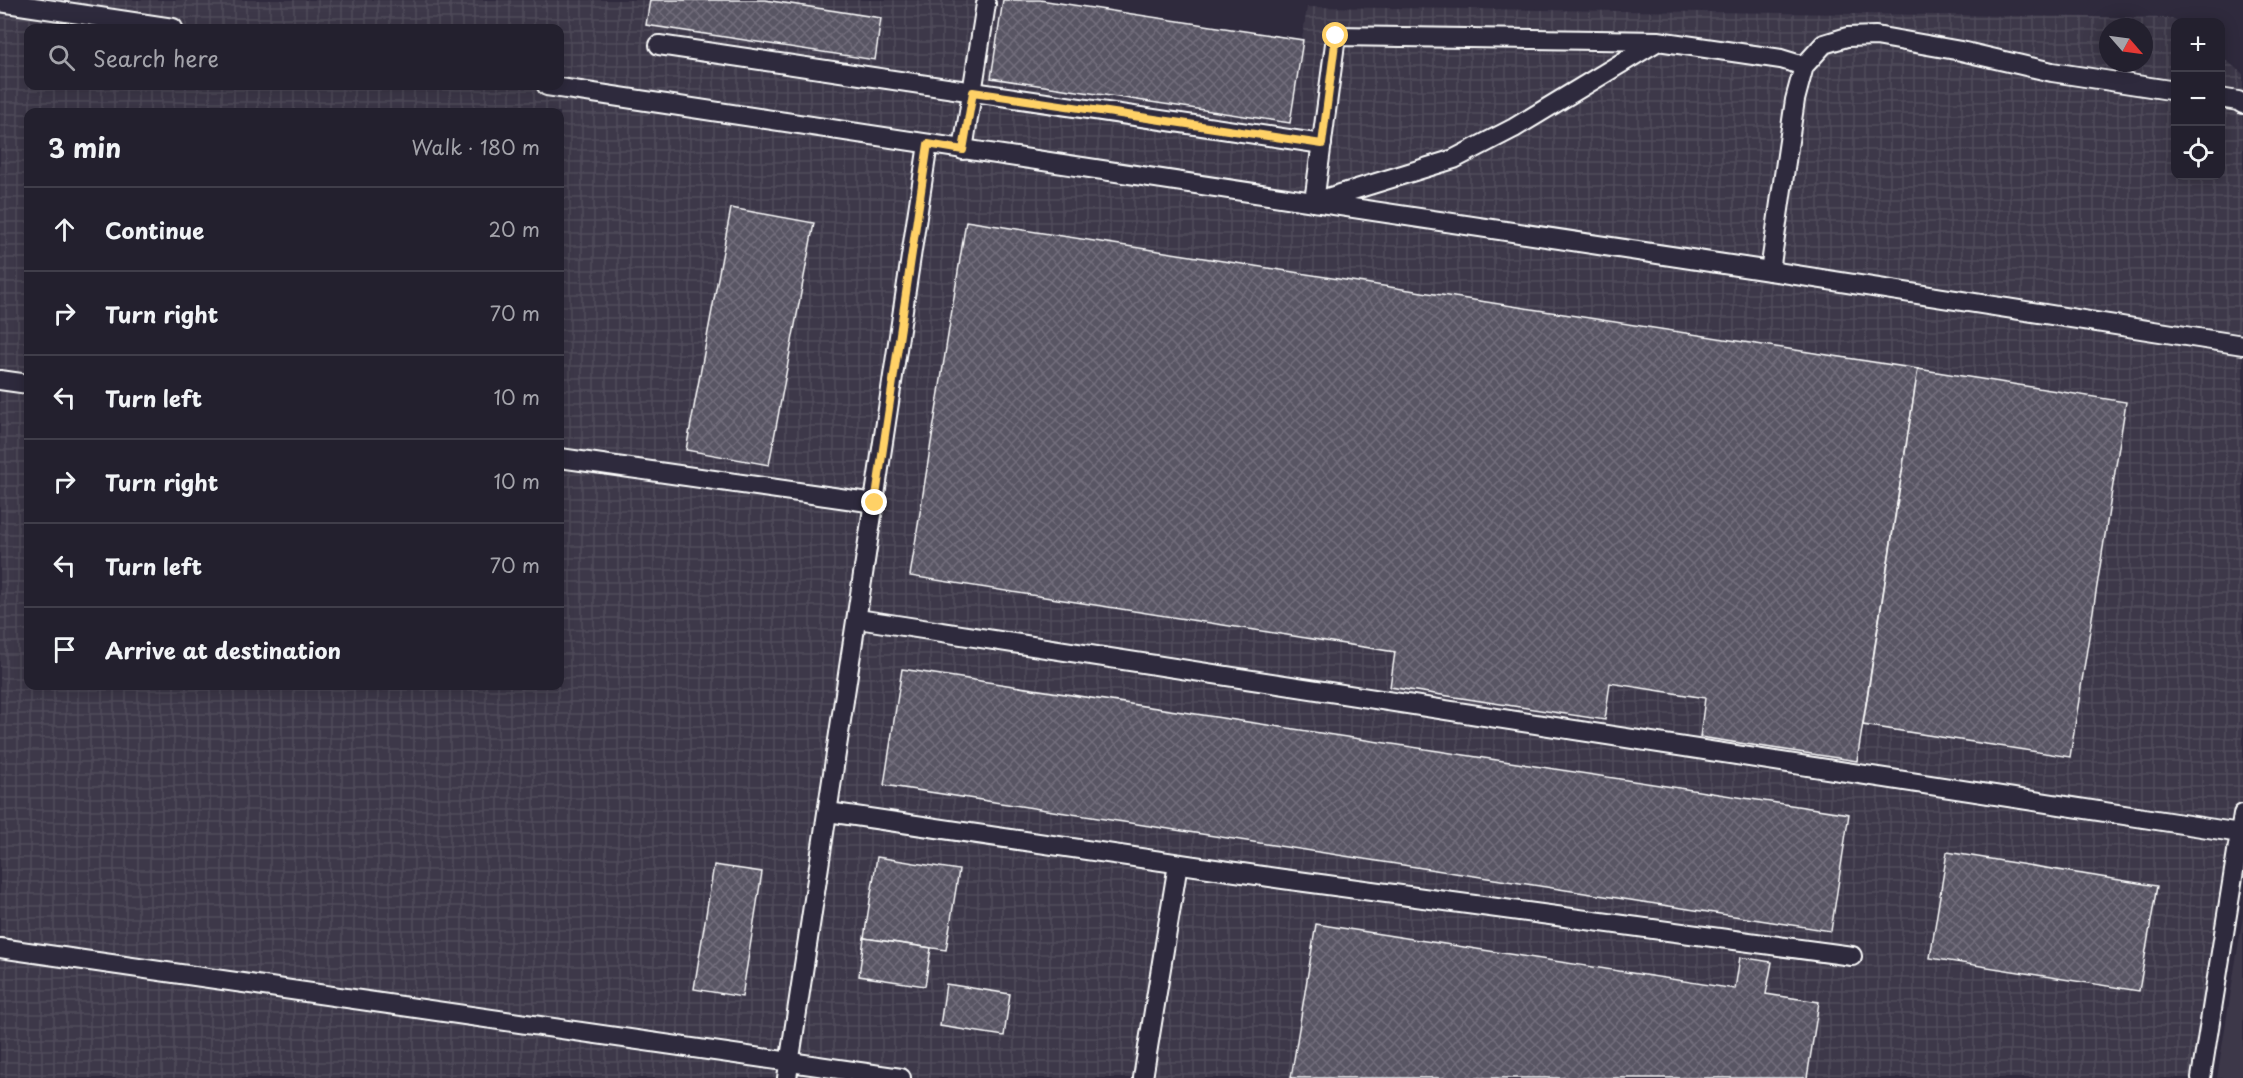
<!DOCTYPE html>
<html lang="en">
<head>
<meta charset="utf-8">
<style>
	body { margin:0; font-family:"Playpen Sans",sans-serif; background:#2f2d3a; color:#f1f3f6 }
	.controls { position:absolute; right:18px; top:18px; display:grid; overflow:hidden; border-radius:12px; box-shadow:0 3px 15px #0003 }
	.controls button { width:54px; height:54px; display:grid; place-items:center; padding:0; border:0; border-bottom:2px solid #403e4a; background:#23202e; color:#f1f3f6; font:30px sans-serif }
	.compass { position:absolute; left:2099px; top:18px; width:54px; height:54px; border-radius:50%; background:#23202e; box-shadow:0 3px 15px #0003; rotate:118deg }
	.stop { position:absolute; width:18px; height:18px; margin:-14px; border:4px solid #ffd166; border-radius:50%; background:#fff }
	.stop.end { background:#ffd166; border-color:#fff; box-shadow:0 2px 6px #0008 }
	.list { margin:0; padding:0; list-style:none }
	h2 { display:flex; justify-content:space-between; align-items:center; height:78px; margin:0; padding:0 24px; font-size:26px }
	h2 small { font-size:20px; font-weight:400; color:#a3a3aa }
	.list li { display:grid; grid-template-columns:39px 1fr auto; gap:18px; align-items:center; box-sizing:border-box; height:84px; padding:0 24px; border-top:2px solid #403e4a }
	.list b { display:block; font-size:22px; white-space:nowrap }
	.list em { font-size:20px; font-style:normal; color:#a3a3aa }
	.icon { flex:none; width:33px; height:33px; fill:none; stroke:currentColor; stroke-width:2; stroke-linecap:round; stroke-linejoin:round }
	.map { position:relative; flex:none; width:2243px; height:1078px; overflow:hidden }
	.search { position:absolute; background:#23202e; box-shadow:0 3px 15px #0003; left:24px; top:24px; width:540px; height:66px; display:flex; align-items:center; gap:15px; box-sizing:border-box; padding:0 21px; border-radius:12px; color:#a3a3aa; font-size:22px }
	.panel { position:absolute; background:#23202e; box-shadow:0 3px 15px #0003; left:24px; top:108px; width:540px; height:582px; border-radius:12px }
	.map>svg:first-child { display:block }
	.built { fill:#3c3749 }
	.industrial { fill:url(#industrial-grid); fill-rule:evenodd }
	.building { fill:url(#building-cross-hatch); stroke:#fff; stroke-width:1.5 }
	.lines { fill:none; stroke-linecap:round; stroke-linejoin:round }
	.lane-casing { stroke:#fff; stroke-width:22 }
	.lane { stroke:#2f2a3d; stroke-width:18 }
	.route { stroke:#ffd166; stroke-width:8 }
</style>
</head>
<body>
<div class="map">
<svg width="2243" height="1078" viewBox="0 0 2243 1078">
	<defs>
		<pattern id="industrial-grid" width="8" height="8" patternUnits="userSpaceOnUse" patternTransform="scale(1.5)"><rect width="8" height="8" fill="#3c3749"/><path d="M0 4h8M4 0v8" fill="none" stroke="#504b5b"/></pattern>
		<pattern id="building-cross-hatch" width="8" height="8" patternUnits="userSpaceOnUse" patternTransform="scale(1.5)"><rect width="8" height="8" fill="#595564"/><path d="M0 0l8 8M0 8l8-8" fill="none" stroke="#726e7b"/></pattern>
	</defs>
	<rect width="100%" height="100%" fill="#2f2a3d"/>
	<filter id="ink" filterUnits="userSpaceOnUse"><feTurbulence type="fractalNoise" baseFrequency=".0167" numOctaves="2"/><feDisplacementMap in="SourceGraphic" scale="12" xChannelSelector="R" yChannelSelector="G"/><feConvolveMatrix kernelMatrix="1 2 1 2 8 2 1 2 1" color-interpolation-filters="sRGB"/></filter>
	<g filter="url(#ink)">
		<polygon class="built" points="2243,916 2243,1078 2217,1078"/>
		<path class="industrial" d="M0 0H1040L1302 40 1307 7 2172 18 2177 22H2176V176H2220L2221 56 2243 74V855L2201 1078H0ZM2108 27H2144V63H2108ZM28 28H560V86H28ZM28 112H560V686H28Z"/>
		<g class="building">
			<polygon points="650,0 765,0 881,18 875,60 646,25"/>
			<polygon points="1003,0 1040,0 1303,40 1290,123 991,78"/>
			<polygon points="731,208 814,223 769,465 686,450"/>
			<polygon points="966,221 1918,369 1857,761 1700,737 1705,698 1610,683 1605,720 1390,687 1395,652 910,576"/>
			<polygon points="1918,369 2126,402 2070,757 1863,725"/>
			<polygon points="902,669 1849,814 1831,931 884,785"/>
			<polygon points="1947,852 2157,886 2139,991 1930,958"/>
			<polygon points="877,857 959,870 946,950 864,938"/>
			<polygon points="714,865 762,872 742,997 694,989"/>
			<polygon points="1316,924 1735,989 1740,957 1772,962 1766,994 1819,1002 1807,1078 1291,1078"/>
			<polygon points="864,938 931,948 925,986 859,976"/>
			<polygon points="946,984 1010,994 1004,1036 940,1026"/>
		</g>
		<g class="lines">
			<g class="lane-casing">
				<g id="lane">
					<polyline points="0,2 173,28"/>
					<polyline points="1658,41 1336,36 1314,202 1454,159 1514,128 1658,41 1781,59 1804,66"/>
					<polyline points="659,45 1322,144"/>
					<polyline points="547,86 1770,271 2243,345"/>
					<polyline points="2220,98 2238,101 2243,104"/>
					<polyline points="963,150 986,4"/>
					<polyline points="1770,271 1795,100 1804,66 1824,44 1847,37 1876,36 1961,51 2052,72 2176,91"/>
					<polyline points="0,380 28,384"/>
					<polyline points="560,458 875,503"/>
					<polyline points="858,619 2240,833"/>
					<polyline points="828,812 1283,879 1852,956"/>
					<polyline points="0,948 901,1078"/>
					<polyline points="787,1078 928,144"/>
					<polyline points="1143,1078 1178,864"/>
					<polyline points="2201,1078 2243,814"/>
				</g>
			</g>
			<use href="#lane" class="lane"/>
		</g>
	</g>
	<g class="lines" filter="url(#ink)">
		<polyline class="route" points="875,503 928,144 963,150 973,92 1322,144 1336,36"/>
	</g>
</svg>
<div class="controls">
<button>+</button>
<button>−</button>
<button><svg class="icon" aria-label="locate" viewBox="0 0 24 24"><circle cx="12" cy="12" r="6"/><path d="M12 2v4M12 18v4M2 12h4M18 12h4"/></svg></button>
</div>
<svg class="compass" viewBox="-18 -18 36 36"><path d="M0-13l5 13h-10z" fill="#e53935"/><path d="M0 13l5-13h-10z" fill="#a3a3aa"/></svg>
<div class="stop" style="left:1336px;top:36px"></div>
<div class="stop end" style="left:875px;top:503px"></div>
<div class="search"><svg class="icon" aria-label="search" viewBox="0 0 24 24"><circle cx="10" cy="10" r="6"/><path d="M15 15l6 6"/></svg>Search here</div>
<section class="panel">
<h2>3 min<small>Walk · 180 m</small></h2>
<ul class="list">
<li><svg class="icon" aria-label="ahead" viewBox="0 0 24 24"><path d="M12 20V5M6 11l6-6 6 6"/></svg><div><b>Continue</b></div><em>20 m</em></li>
<li><svg class="icon" aria-label="right" viewBox="0 0 24 24"><path d="M7 20v-9h11M14 6l5 5-5 5"/></svg><div><b>Turn right</b></div><em>70 m</em></li>
<li><svg class="icon" aria-label="left" viewBox="0 0 24 24"><path d="M17 20v-9H6M10 6l-5 5 5 5"/></svg><div><b>Turn left</b></div><em>10 m</em></li>
<li><svg class="icon" aria-label="right" viewBox="0 0 24 24"><path d="M7 20v-9h11M14 6l5 5-5 5"/></svg><div><b>Turn right</b></div><em>10 m</em></li>
<li><svg class="icon" aria-label="left" viewBox="0 0 24 24"><path d="M17 20v-9H6M10 6l-5 5 5 5"/></svg><div><b>Turn left</b></div><em>70 m</em></li>
<li><svg class="icon" aria-label="arrive" viewBox="0 0 24 24"><path d="M6 21V4h12l-3 4 3 4H6"/></svg><div><b>Arrive at destination</b></div></li>
</ul>
</section>
</div>
</body>
</html>
